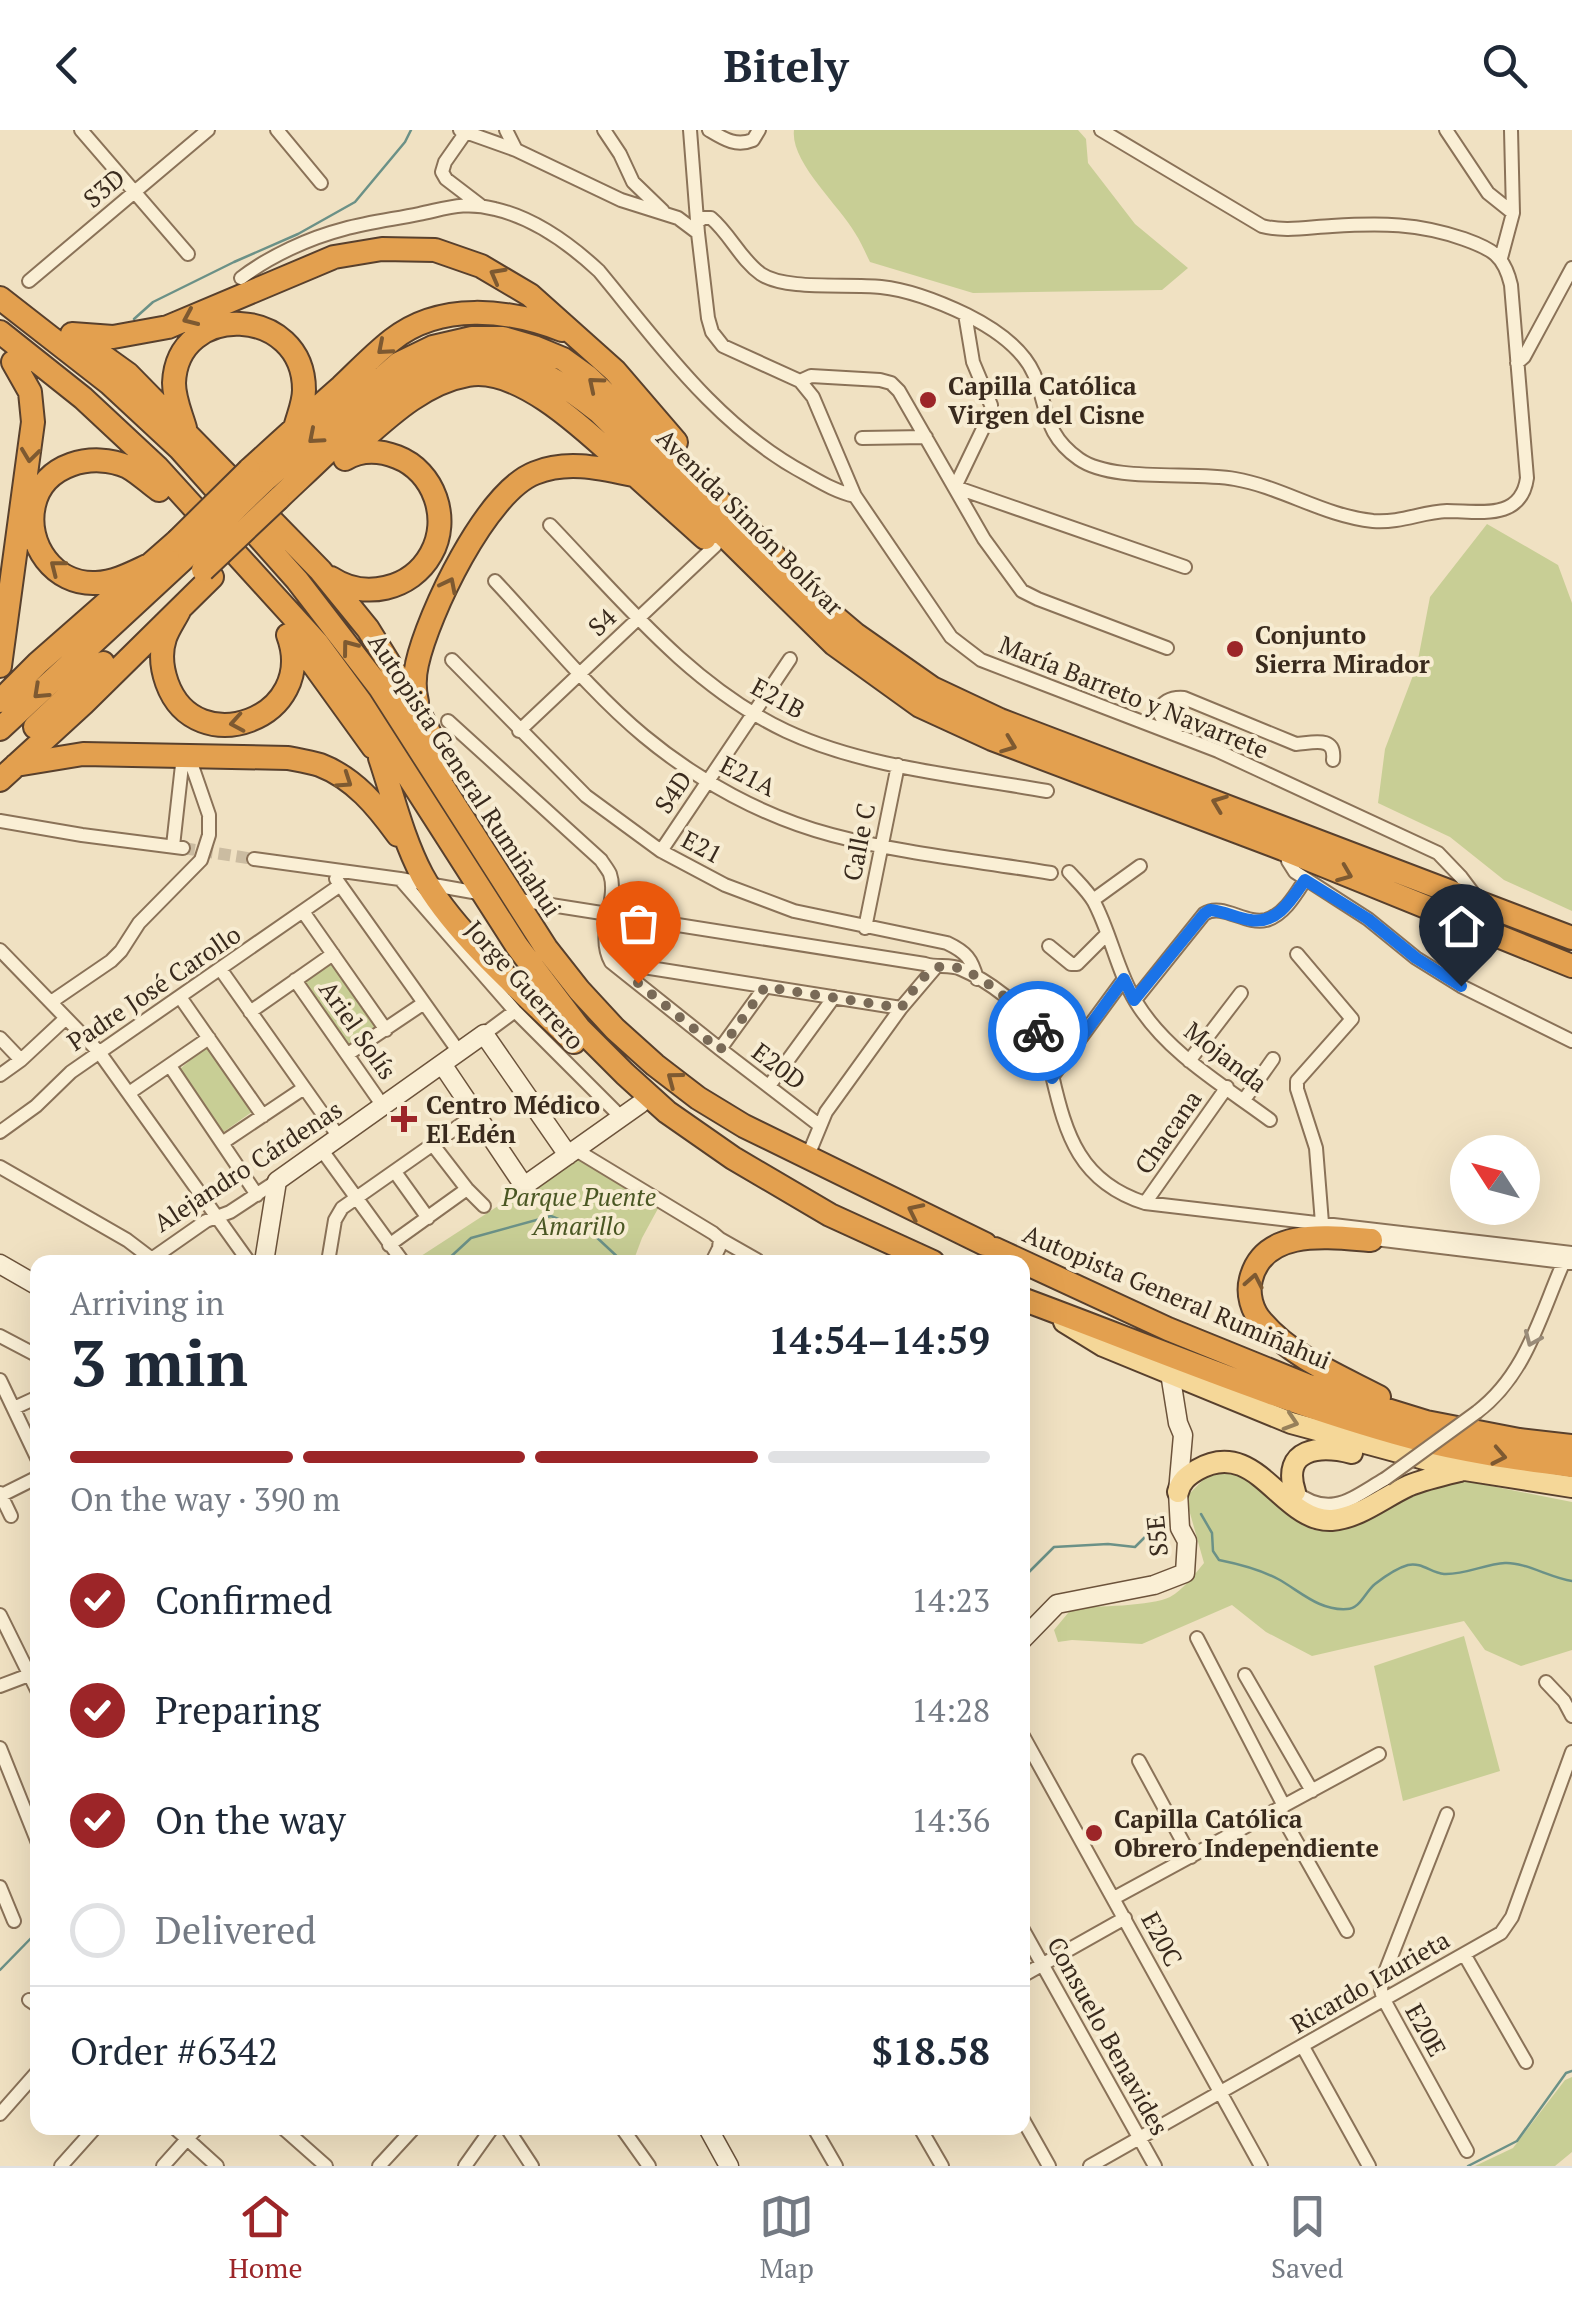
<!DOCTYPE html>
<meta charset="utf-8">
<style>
body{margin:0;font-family:"PT Serif",serif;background:#f6f6f7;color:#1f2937;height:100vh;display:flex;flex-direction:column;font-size:38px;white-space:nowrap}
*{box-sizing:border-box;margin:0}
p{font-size:32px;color:#747a83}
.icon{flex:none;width:55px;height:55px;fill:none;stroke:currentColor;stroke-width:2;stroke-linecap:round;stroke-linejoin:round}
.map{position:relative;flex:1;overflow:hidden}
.panel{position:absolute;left:30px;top:1125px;width:1000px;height:880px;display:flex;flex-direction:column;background:#fff;border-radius:20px;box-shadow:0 10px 40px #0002}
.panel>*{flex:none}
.needle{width:65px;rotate:306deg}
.controls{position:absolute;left:1450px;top:1005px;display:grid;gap:20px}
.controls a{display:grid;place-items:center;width:90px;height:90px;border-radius:50%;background:#fff;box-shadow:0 10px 40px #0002;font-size:50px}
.pin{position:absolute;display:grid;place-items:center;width:85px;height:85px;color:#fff;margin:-102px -42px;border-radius:50% 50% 50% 0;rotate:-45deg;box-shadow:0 0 10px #0007}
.pin .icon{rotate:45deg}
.courier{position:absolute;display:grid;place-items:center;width:100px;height:100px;margin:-50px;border:8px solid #1a73e8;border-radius:50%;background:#fff;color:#222;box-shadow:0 2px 12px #0007}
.head em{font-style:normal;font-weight:600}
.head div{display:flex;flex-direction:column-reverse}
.head{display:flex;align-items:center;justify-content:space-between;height:170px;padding:0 40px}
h1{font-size:65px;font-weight:600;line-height:75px}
.bar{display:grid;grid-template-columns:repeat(4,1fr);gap:15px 10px;align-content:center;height:120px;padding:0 40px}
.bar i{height:12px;border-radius:8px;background:#e0e1e3}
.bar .selected{background:#9c2528}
.bar p{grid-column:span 4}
.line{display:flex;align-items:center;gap:25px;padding:0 40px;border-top:2px solid #e0e1e3}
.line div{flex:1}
ol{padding:0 40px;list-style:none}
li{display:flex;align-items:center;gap:30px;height:110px}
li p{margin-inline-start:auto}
li .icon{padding:10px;border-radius:50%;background:#9c2528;color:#fff;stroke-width:4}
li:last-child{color:#747a83}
li i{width:55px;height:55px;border:5px solid #e0e1e3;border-radius:50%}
header{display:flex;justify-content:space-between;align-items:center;height:130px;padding:0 40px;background:#fff;font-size:45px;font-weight:600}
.tab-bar{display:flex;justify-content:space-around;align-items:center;height:140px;border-top:2px solid #e0e1e3;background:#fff;font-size:28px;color:#747a83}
.tab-bar a{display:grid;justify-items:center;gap:5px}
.tab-bar .selected{color:#9c2528}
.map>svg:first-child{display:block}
</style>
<header><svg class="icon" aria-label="back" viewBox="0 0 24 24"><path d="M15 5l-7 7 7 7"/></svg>Bitely<svg class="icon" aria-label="search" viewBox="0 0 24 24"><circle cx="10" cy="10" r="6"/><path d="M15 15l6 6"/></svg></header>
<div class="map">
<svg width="1572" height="2036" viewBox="0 0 1572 2036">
<rect width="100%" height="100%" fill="#f0e1c2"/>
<path fill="#c8ce95" d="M 794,0 L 1078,0 L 1086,9 L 1088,33 L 1135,94 L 1188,138 L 1162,160 L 973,163 L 870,132 C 865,122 861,112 855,103 C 839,75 790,32 794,0 Z
M 1487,394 L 1558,435 L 1572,473 L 1572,781 L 1504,750 L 1450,707 L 1378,673 L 1385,619 L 1417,535 L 1430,467 Z
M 332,828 L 384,897 L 348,921 L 300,848 Z
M 210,913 L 256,979 L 218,1006 L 173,945 Z
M 576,1020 L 661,1073 L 642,1108 L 633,1132 L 418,1132 L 421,1126 L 521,1061 Z
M 1237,1343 L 1267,1359 L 1313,1400 L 1341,1395 L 1401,1370 L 1461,1350 L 1572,1372 L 1572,1520 L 1521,1536 L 1485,1520 L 1464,1491 L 1312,1526 L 1266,1502 L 1232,1475 L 1142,1514 L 1072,1510 L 1058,1512 L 1054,1500 L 1073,1477 C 1094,1477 1153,1476 1170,1467 C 1183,1460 1195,1444 1204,1433 L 1188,1376 L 1189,1364 L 1209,1344 Z
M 1464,1506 L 1500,1641 L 1403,1671 L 1374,1536 Z
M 1572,1947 L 1572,2022 L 1555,2036 L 1475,2036 L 1513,2018 L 1565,1950 Z"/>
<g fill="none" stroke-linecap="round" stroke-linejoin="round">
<path stroke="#6b9187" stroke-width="2.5" d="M 134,189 L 153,172 L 234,132 L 298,104 L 355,72 L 405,12 L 411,0
M 445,1132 L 471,1108 L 551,1086 L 592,1103 L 623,1132
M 1201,1384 L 1212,1403 L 1213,1421 L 1219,1430 C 1239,1434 1259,1439 1278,1449 C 1300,1461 1319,1481 1347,1479 C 1360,1479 1365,1462 1375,1454 C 1384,1447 1397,1438 1408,1435 C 1422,1432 1431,1443 1444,1444 C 1465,1445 1485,1434 1505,1433 C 1525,1432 1551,1448 1572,1451
M 1022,1449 L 1054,1417 L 1108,1414 L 1135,1417 L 1145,1407 L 1156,1386
M 0,1840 L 38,1801
M 1468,2036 L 1517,2011 L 1566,1943 L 1572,1941"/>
<path stroke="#cbbca1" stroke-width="12" stroke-dasharray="12 6" stroke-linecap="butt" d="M 183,718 L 254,729"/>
<g stroke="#8a7258" stroke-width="16">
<path id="street" d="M 81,0 L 188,124
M 277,0 L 321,53
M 460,0 L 516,20 L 621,70 L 678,88 L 698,103
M 506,0 L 516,20
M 604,0 L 620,24 L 633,52 L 663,81
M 690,0 L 698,103 L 708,188 L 712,202 L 723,216 L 800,251 L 813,267 L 855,366 L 951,507 L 981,530 L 1218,621 L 1438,723 L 1461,747 L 1479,771
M 709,0 C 724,9 736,17 753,10 L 759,0
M 1446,0 L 1488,63 L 1513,83
M 466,2 L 445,32 L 442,42 L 446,49 L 480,75
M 697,93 L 703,88 L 711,88 C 730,104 741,130 761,144 C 786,161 849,153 881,157 C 910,160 940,172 967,185 C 993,198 1022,217 1034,244 C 1049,280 1043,303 1079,329 C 1113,353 1192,341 1235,349 C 1282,357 1324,386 1373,391 C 1402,393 1421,382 1447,381 C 1479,381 1521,391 1527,348 L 1511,155 C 1504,125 1492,119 1464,109 C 1418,93 1381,93 1332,96 C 1310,97 1284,102 1262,96 L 1101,0
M 1501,128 L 1513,83 L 1511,0
M 241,148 C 270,126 309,108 344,99 C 369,92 395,89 419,84 C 448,78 465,71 495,79 C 534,88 570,114 599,141 C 661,216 718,297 806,344 C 822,353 837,362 855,366
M 29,151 L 208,0
M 965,184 L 973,232 L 991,275 L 991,282 L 955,357 L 1185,437
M 1517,233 L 1524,227 L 1572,138
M 800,251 L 811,246 L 880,250 L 891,253 L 899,261 L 984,409 L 1022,461 L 1038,469 L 1167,518
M 862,308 L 926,307
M 550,395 C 621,469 691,556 786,601 C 865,638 963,646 1047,661
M 495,451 C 543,502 591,562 644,606 C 698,651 764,687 832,705 C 904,724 979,731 1051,743
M 452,530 L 586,666 L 661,721 L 725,755 L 794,781 L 947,813 C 966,822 972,829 977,849
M 448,591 L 601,730 C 602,732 609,741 610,744 C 619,770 595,803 611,832 L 720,919 L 819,995
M 1178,597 L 1164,592 L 1158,581 C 1164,570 1172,567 1184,568 L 1296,614 C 1312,613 1336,605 1333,630
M 519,601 L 715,416
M 0,691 L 82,705 L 183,718
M 173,716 L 183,626
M 1287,720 L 1288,731 L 1295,742 L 1368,789 L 1416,828 L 1461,856 L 1572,911
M 661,721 L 790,529
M 254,729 L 400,749 L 484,764
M 1069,742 C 1077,751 1088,761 1094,772 C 1111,804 1117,841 1136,872 C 1167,923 1223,955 1270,990
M 336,749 L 459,922
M 400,749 L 515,881 L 621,987
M 513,769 L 925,834 C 937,838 949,834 961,839 C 987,850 1024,877 1038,901 C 1046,914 1048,931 1052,945 C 1066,1006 1080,1052 1145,1073 L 1572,1123
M 1093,770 L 1140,736
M 304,783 L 386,900
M 865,798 L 898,635
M 1049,816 L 1071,834 L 1077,834 L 1107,804
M 0,820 L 99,922 L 249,1132
M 1297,824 L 1352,889 L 1297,951 L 1297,959 L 1316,1018 L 1322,1093
M 612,832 L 901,878
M 221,840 L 339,1007
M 295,850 L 383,976
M 180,867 L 263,986
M 1135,870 L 1204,784 C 1222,772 1245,795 1266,790 C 1284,785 1296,764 1305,750
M 51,872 L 111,831 L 121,821 L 139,793 L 201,730 L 209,705 L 209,685 L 189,627
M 250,882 L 333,824
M 484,904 L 515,881
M 0,908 L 21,930
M 720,919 L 765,857
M 348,924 L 424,873
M 1189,931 L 1241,863
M 170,936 L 257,1065
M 0,945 L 21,930 L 66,888
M 1052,947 L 1124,849
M 769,956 L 834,867
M 129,963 L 209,908
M 1244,970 L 1273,929
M 0,1002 L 36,976 L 71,942 L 339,756
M 222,1013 L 304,958
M 433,1015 L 467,1059 L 484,1076
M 321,1019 L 403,1132
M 576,1020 L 713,1103 L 720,1109 L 719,1118 L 712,1132
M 807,1028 L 826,982 L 901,878 L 935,838
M 0,1037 L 127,1110 L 156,1132
M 395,1042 L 428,1088
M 1145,1073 L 1227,957
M 1367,1108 L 1572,1133
M 720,1109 L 757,1130
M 389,1115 L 467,1059
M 153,1128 L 206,1091 L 230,1082 L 277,1051
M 328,1132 L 335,1090 L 342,1078 L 476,984
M 0,1206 L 38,1226
M 0,1250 L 38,1330
M 14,1278 L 38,1267
M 1477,1282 C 1527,1244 1540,1185 1565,1129
M 1295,1362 C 1331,1389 1352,1368 1385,1349
M 0,1363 L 11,1386
M 0,1366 L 38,1347
M 0,1485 L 38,1562
M 1197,1508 L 1284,1676
M 1245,1545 L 1312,1661
M 1546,1552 L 1564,1571 L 1572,1586
M 0,1556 L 29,1545
M 1022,1604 L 1261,2036
M 0,1618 L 38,1713
M 1139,1631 L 1191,1727
M 1278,1679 L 1347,1801
M 1447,1684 L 1382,1850 L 1381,1860 L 1383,1868 L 1467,2021
M 0,1757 L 14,1791
M 1114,1768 L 1379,1624
M 1022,1798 L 1155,2036
M 1464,1824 L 1526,1932
M 1022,1846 L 1125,1788
M 29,1870 L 38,1876
M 1303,1917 L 1369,2036
M 0,1984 L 38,1941
M 1022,1988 L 1049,2036
M 175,1998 L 217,2036
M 283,1998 L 326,2036
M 507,1998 L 532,2036
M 622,1998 L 649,2036
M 814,1998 L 836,2036
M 920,1998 L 942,2036
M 61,2036 L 95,1998
M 163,2036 L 197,1998
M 379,2036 L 414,1998
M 465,2036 L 492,1998
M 1090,2036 L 1501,1803 L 1512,1787 L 1572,1622"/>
</g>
<g stroke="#6c533b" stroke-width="21">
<path id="secondary" d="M 442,934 L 524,1056 L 640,974
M 264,1132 L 277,1051 L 484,904 L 568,1025
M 0,1134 L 38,1156
M 1022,1510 L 1057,1474 L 1154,1455 L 1185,1443 L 1187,1411 L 1180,1398 L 1178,1362 L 1183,1305 L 1178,1293 L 1170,1243
M 708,1998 L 729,2036"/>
</g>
<g stroke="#58402d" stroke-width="24">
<path id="primary" d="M 1064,1192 L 1103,1216 L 1291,1293 L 1465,1340 L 1572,1357
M 1178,1362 C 1181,1351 1187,1346 1197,1340 C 1257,1305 1281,1393 1332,1390 C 1359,1388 1384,1367 1408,1356 C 1425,1349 1443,1345 1460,1341
M 1295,1362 C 1281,1318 1320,1315 1352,1323"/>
</g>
<g stroke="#58402d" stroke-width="26">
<path id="highway" d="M 0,168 L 109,253 L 180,319 L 297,450 L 380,558 L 546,818 L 579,860 L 615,899 L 655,935 L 698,968 L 744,996 L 985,1114
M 0,202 L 83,268 L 157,337 L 318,514 L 360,571 L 517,816 L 579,898 L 625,944 L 667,982 L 733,1028 L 830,1085 L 933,1132
M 72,204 L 113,207 L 168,197 L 334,127 L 382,119 L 435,120 L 481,136 L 530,165 L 615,241 L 676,312
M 75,206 L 128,244 L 320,440 L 368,499 L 418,580 L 448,640
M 185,298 C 181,284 174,269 174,253 C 177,171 304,175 304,260 C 304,273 298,286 295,298
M 352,319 C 386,289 422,253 468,245 C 524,235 597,312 636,346 C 659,367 682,387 705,408
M 249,340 C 280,312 310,284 341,257 C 358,241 374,224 392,210 C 440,172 508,179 562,200
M 263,352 L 398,234 L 433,217 L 472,208 L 503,208 L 534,217 L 563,229 L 588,247 L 742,393 L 829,482 L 855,504 L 932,558 L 1000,590 L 1572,808
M 278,369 C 300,348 323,327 345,305 C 384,269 426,228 483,226 C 523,225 569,258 599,282 L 834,514 L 920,576 L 992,609 L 1283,719 L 1572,836
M 147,436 C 130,444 115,452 96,453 C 54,455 25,414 34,375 C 43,334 93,321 128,337 C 139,343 149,353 159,360
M 331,448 C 364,470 411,460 431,424 C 451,389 434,341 397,327 C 379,320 362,319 345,329
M 179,481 C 175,489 168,499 165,508 C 160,523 162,539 167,553 C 196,633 319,588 288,505
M 295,509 L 373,617
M 0,536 L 33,292 L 30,262 L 13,232
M 0,571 L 38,533 L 177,411
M 417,572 C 414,560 414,547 417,534 C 428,484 486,362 535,343 C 567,330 600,338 633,345
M 35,597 L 103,533
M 0,599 L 189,424
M 380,628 C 393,667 403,709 422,745 C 454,804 526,864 574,912
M 16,635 L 83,624 L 288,628 C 298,630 310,632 320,635 C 354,648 377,676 398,705
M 0,650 L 83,574 L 212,447
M 1371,1110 C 1330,1107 1264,1097 1251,1149 C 1247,1164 1252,1181 1262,1192 C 1292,1227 1339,1246 1379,1267
M 995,1119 L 1168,1199 L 1306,1255 L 1426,1292 L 1519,1310 L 1572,1316
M 1022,1169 C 1152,1217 1280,1272 1413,1308 C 1465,1322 1519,1329 1572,1336"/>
</g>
<use href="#street" stroke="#faefd5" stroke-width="12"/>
<use href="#secondary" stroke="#faefd5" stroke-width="18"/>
<use href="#primary" stroke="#f5d798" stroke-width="20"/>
<use href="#highway" stroke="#e3a04f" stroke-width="22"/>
<g stroke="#8a7258" stroke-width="16" stroke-linecap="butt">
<path id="street-bridge" d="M 1385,1349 L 1477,1282"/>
</g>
<g stroke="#58402d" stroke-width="26" stroke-linecap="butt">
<path id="highway-bridge" d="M 177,411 L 249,340
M 189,424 L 263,352
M 203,440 L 278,369"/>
</g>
<use href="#street-bridge" stroke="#faefd5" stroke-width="12"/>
<use href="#highway-bridge" stroke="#e3a04f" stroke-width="22"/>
</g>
<defs><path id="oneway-chevron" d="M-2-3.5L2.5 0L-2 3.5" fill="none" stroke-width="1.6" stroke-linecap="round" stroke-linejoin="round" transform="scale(2.5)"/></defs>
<g stroke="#7d5931">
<use href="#oneway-chevron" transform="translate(497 145) rotate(-151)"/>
<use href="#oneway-chevron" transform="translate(190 188) rotate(156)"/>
<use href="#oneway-chevron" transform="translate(384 218) rotate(139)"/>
<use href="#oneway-chevron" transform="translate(595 254) rotate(-140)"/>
<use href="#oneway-chevron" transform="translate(315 307) rotate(139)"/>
<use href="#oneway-chevron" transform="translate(30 325) rotate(97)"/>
<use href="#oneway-chevron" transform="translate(57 437) rotate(-142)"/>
<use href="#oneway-chevron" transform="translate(449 455) rotate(-63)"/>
<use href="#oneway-chevron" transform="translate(349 517) rotate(-127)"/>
<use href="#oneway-chevron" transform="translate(40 562) rotate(137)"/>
<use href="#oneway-chevron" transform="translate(237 593) rotate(170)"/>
<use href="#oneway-chevron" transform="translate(1009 615) rotate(21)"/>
<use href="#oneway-chevron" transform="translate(345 651) rotate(34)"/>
<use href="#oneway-chevron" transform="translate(1219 673) rotate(-159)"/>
<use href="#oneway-chevron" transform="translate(1345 744) rotate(22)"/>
<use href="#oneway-chevron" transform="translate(674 949) rotate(-143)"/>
<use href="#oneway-chevron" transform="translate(915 1081) rotate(-154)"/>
<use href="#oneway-chevron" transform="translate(1254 1151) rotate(-79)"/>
<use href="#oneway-chevron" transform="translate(1499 1326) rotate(11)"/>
</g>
<use stroke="#9a8c79" href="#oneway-chevron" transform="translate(1532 1209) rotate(113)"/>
<use stroke="#97805a" href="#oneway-chevron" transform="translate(1291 1292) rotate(18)"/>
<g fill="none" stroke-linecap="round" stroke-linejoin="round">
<path stroke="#796a57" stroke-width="10" stroke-dasharray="0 18" d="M 638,853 L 720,920 L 765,857 L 901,878 C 910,866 923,842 939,837 C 967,828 1023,880 1038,901"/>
<path stroke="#1a73e8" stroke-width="12" d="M 1038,901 L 1046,918 L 1052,948 L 1124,849 L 1134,870 L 1204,784 L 1210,780 C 1224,781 1236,788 1250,790 C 1277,795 1292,769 1305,750 L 1368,789 L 1416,828 L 1461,856"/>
</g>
<g fill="#9c2528" stroke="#f7ecd2" stroke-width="4">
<circle cx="928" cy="270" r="10"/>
<circle cx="1235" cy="519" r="10"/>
<path d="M399 974h10v10h10v10h-10v10h-10v-10h-10v-10h10z"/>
<circle cx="1094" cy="1703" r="10"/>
</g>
<g text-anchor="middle" stroke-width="8" stroke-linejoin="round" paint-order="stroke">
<g font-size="25" fill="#392a1d" stroke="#f7ecd2">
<text transform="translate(104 58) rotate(-40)" y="9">S3D</text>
<text transform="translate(750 392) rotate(45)" y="9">Avenida Simón Bolívar</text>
<text transform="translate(602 492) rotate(-43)" y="9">S4</text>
<text transform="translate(1134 567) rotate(22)" y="9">María Barreto y Navarrete</text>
<text transform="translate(778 568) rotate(29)" y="9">E21B</text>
<text transform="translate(465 645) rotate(57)" y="9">Autopista General Rumiñahui</text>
<text transform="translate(748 646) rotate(27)" y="9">E21A</text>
<text transform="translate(673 662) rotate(-56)" y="9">S4D</text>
<text transform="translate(859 712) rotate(-79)" y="9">Calle C</text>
<text transform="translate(702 717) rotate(28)" y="9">E21</text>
<text transform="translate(525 855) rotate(48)" y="9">Jorge Guerrero</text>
<text transform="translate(154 858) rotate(-34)" y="9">Padre José Carollo</text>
<text transform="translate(358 900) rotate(55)" y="9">Ariel Solís</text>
<text transform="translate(1226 927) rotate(38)" y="9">Mojanda</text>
<text transform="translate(779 936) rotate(37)" y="9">E20D</text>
<text transform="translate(1168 1002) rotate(-55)" y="9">Chacana</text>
<text transform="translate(248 1036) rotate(-33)" y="9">Alejandro Cárdenas</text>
<text transform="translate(1177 1167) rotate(23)" y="9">Autopista General Rumiñahui</text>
<text transform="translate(1157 1406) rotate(-96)" y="9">S5E</text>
<text transform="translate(1162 1809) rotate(62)" y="9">E20C</text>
<text transform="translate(1370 1852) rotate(-30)" y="9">Ricardo Izurieta</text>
<text transform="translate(1426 1900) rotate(61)" y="9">E20E</text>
<text transform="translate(1108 1906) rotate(61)" y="9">Consuelo Benavides</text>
</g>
<g font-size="25" font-weight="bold" fill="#392a1d" stroke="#f7ecd2" text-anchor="start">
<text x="948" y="265">Capilla Católica<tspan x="948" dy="29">Virgen del Cisne</tspan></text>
<text x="1255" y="514">Conjunto<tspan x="1255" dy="29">Sierra Mirador</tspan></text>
<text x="426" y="984">Centro Médico<tspan x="426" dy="29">El Edén</tspan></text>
<text x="1114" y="1698">Capilla Católica<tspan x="1114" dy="29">Obrero Independiente</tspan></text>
</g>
<g font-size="25" font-style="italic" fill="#4a5723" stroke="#f7ecd2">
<text x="579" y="1076">Parque Puente<tspan x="579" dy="29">Amarillo</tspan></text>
</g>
</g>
</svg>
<div class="controls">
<a><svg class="needle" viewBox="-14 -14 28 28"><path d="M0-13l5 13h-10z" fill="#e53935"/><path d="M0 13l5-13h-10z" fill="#747a83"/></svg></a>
</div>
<div class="pin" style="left:638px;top:853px;background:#ea580c"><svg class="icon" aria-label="bag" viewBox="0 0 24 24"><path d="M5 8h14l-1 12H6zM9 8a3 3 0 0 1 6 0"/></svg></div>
<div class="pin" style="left:1461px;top:856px;background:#1f2937"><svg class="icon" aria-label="home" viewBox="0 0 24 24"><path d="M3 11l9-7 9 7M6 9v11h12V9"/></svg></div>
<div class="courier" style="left:1038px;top:901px"><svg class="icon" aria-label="bike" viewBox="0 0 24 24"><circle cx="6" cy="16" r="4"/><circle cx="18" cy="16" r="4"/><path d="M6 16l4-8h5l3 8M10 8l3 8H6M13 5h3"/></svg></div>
<section class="panel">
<div class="head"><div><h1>3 min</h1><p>Arriving in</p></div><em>14:54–14:59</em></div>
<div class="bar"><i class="selected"></i><i class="selected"></i><i class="selected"></i><i></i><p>On the way · 390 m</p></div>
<ol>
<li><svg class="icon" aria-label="check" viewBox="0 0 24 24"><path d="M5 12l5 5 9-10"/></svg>Confirmed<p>14:23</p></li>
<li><svg class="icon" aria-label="check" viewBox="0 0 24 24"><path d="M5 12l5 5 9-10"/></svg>Preparing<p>14:28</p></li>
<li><svg class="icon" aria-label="check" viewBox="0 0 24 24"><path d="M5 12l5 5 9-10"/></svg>On the way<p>14:36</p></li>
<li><i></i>Delivered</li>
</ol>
<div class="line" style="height:130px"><div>Order #6342</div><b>$18.58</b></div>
</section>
</div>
<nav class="tab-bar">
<a class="selected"><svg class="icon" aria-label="home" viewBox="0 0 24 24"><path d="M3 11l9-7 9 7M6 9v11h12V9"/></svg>Home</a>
<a><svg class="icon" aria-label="map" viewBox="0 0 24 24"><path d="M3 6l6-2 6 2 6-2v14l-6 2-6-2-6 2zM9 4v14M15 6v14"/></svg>Map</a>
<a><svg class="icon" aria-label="saved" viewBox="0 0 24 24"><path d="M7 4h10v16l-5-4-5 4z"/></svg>Saved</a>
</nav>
